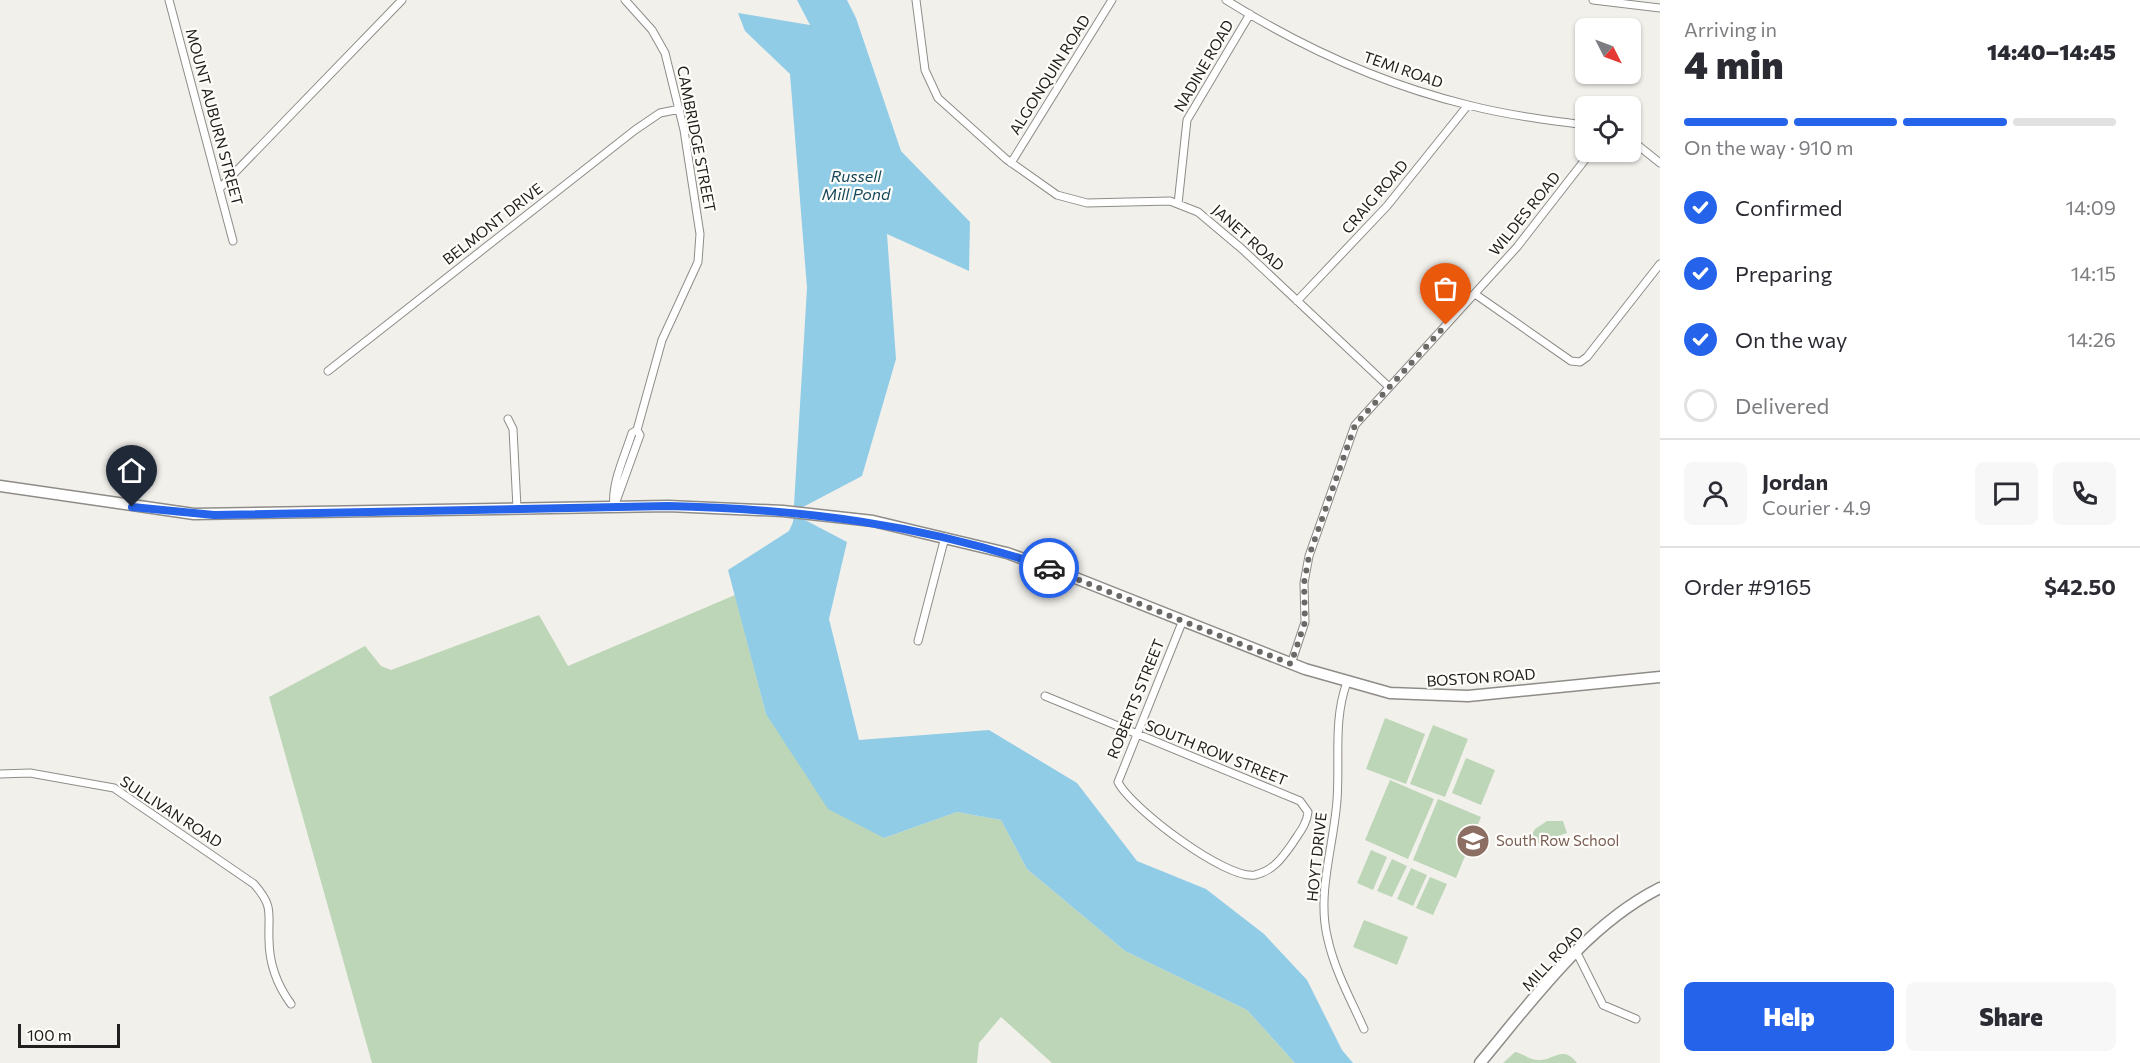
<!DOCTYPE html>
<meta charset="utf-8">
<style>
body{margin:0;font-family:Commissioner,sans-serif;background:#f7f7f7;color:#2b2b33;height:100vh;display:flex;flex-direction:column;font-size:22px;white-space:nowrap}
*{box-sizing:border-box;margin:0}
p{font-size:20px;color:#7c7c81}
.icon{flex:none;width:33px;height:33px;fill:none;stroke:currentColor;stroke-width:2;stroke-linecap:round;stroke-linejoin:round}
.map{position:relative;flex:1;overflow:hidden}
.panel{display:flex;flex-direction:column;background:#fff;width:480px}
.panel>*{flex:none}
.needle{width:39px;rotate:132deg}
.tools{position:absolute;left:1575px;top:18px;display:grid;gap:12px}
.tools a{display:grid;place-items:center;width:66px;height:66px;border-radius:9px;background:#fff;box-shadow:0 2px 4px #0004;font-size:30px}
.scale{position:absolute;left:18px;bottom:15px;width:102px;box-sizing:border-box;padding-left:6px;border:3px solid #21201e;border-top:0;font-size:16px;line-height:21px;white-space:nowrap;color:#21201e;-webkit-text-stroke:4px #fffdf9;paint-order:stroke}
.pin{position:absolute;display:grid;place-items:center;width:51px;height:51px;color:#fff;margin:-62px -26px;border-radius:50% 50% 50% 0;rotate:-45deg;box-shadow:0 0 6px #0007}
.pin .icon{rotate:45deg}
.courier{position:absolute;display:grid;place-items:center;width:60px;height:60px;margin:-30px;border:4px solid #2563eb;border-radius:50%;background:#fff;color:#222;box-shadow:0 2px 8px #0007}
.overview em{font-style:normal;font-weight:800}
.overview div{display:flex;flex-direction:column-reverse}
.overview{display:flex;align-items:center;justify-content:space-between;height:102px;padding:0 24px}
h1{font-size:39px;font-weight:800;line-height:45px}
.bar{display:grid;grid-template-columns:repeat(4,1fr);gap:9px 6px;align-content:center;height:72px;padding:0 24px}
.bar i{height:8px;border-radius:4px;background:#e1e1e2}
.bar .selected{background:#2563eb}
.bar p{grid-column:span 4}
.line{display:flex;align-items:center;gap:15px;padding:0 24px;border-top:2px solid #e1e1e2}
.line div{flex:1}
.round{display:grid;place-items:center;flex:none;width:63px;height:63px;border-radius:9px;background:#f7f7f7}
ol{padding:0 24px;list-style:none}
li{display:flex;align-items:center;gap:18px;height:66px}
li p{margin-inline-start:auto}
li .icon{padding:6px;border-radius:50%;background:#2563eb;color:#fff;stroke-width:4}
li:last-child{color:#7c7c81}
li i{width:33px;height:33px;border:3px solid #e1e1e2;border-radius:50%}
.primary-button{display:flex;gap:12px;margin-top:auto;padding:12px 24px}
.primary-button a{flex:1;height:69px;border-radius:9px;background:#2563eb;color:#fff;font-size:24px;font-weight:800;line-height:69px;text-align:center}
.primary-button a+a{background:#f7f7f7;color:#2b2b33}
main{display:flex;flex:1;min-height:0}
.map>svg:first-child{display:block}
</style>
<main>
<div class="map">
<svg width="1660" height="1063" viewBox="0 0 1660 1063">
<rect width="100%" height="100%" fill="#f2f0eb"/>
<path fill="#bdd6b7" d="M 735,595 L 766,714 L 884,838 L 957,812 L 1001,820 L 1027,869 L 1125,951 L 1247,1010 L 1295,1063 L 1052,1063 L 1001,1017 L 979,1043 L 977,1063 L 372,1063 L 269,697 L 365,646 L 381,666 L 391,670 L 539,615 L 568,666 Z
M 1385,718 L 1425,734 L 1406,784 L 1366,769 Z
M 1433,725 L 1468,739 L 1445,797 L 1410,784 Z
M 1466,758 L 1495,770 L 1481,805 L 1452,793 Z
M 1390,780 L 1434,799 L 1408,859 L 1365,840 Z
M 1438,799 L 1481,817 L 1456,878 L 1413,860 Z
M 1547,821 L 1563,821 L 1567,833 L 1535,844 L 1531,836 L 1535,829 Z
M 1371,850 L 1387,857 L 1373,890 L 1357,883 Z
M 1392,859 L 1407,866 L 1392,897 L 1377,891 Z
M 1411,868 L 1427,875 L 1413,906 L 1397,899 Z
M 1430,877 L 1447,884 L 1433,915 L 1416,908 Z
M 1364,920 L 1408,937 L 1397,965 L 1353,947 Z
M 1515,1052 C 1523,1053 1529,1060 1538,1060 C 1553,1061 1563,1044 1577,1063 L 1503,1063 Z"/>
<path fill="#91cce7" d="M 797,0 L 847,0 L 856,18 L 901,151 L 970,222 L 969,271 L 887,234 L 896,359 L 862,476 L 803,507 L 805,520 L 847,542 L 829,619 L 859,740 L 989,730 L 1077,783 L 1137,861 L 1206,889 L 1264,934 L 1307,980 L 1342,1050 L 1353,1063 L 1295,1063 L 1247,1010 L 1125,951 L 1027,869 L 1001,820 L 957,812 L 884,838 L 828,809 L 766,714 L 728,570 L 789,531 L 793,522 L 807,288 L 790,74 L 745,31 L 738,13 L 810,25 Z"/>
<g fill="none" stroke-linecap="round" stroke-linejoin="round">
<g stroke="#8f8c88" stroke-width="9">
<path id="street" d="M 169,0 L 233,241
M 916,0 L 925,70 L 938,98 L 1006,159 L 1057,195 L 1087,203 L 1170,201 L 1198,212 L 1242,249 L 1388,386
M 1226,0 C 1301,47 1382,84 1468,105 C 1507,115 1546,120 1586,125
M 1593,0 L 1660,8
M 1630,139 L 1660,163
M 1011,163 L 1112,0
M 220,188 L 402,0
M 1178,204 L 1187,120 L 1250,14
M 1475,294 L 1571,361 L 1580,362 L 1587,357 L 1660,264
M 1297,301 L 1387,206 L 1468,105
M 328,371 L 635,130 L 660,113 L 680,109
M 508,419 L 513,429 L 517,508
M 614,507 C 611,483 625,456 632,433 L 637,430 L 662,340 L 698,262 L 700,234 L 684,130 L 665,53 L 652,30 L 625,0
M 614,507 L 640,435 L 637,430
M 918,641 L 945,537
M 1291,664 L 1305,622 L 1304,583 L 1309,556 L 1355,425 L 1517,247 L 1591,152
M 1347,682 C 1333,720 1340,760 1337,800 C 1334,845 1316,895 1328,940 C 1335,971 1351,1000 1364,1029
M 1045,696 L 1300,801 L 1308,812 C 1307,824 1299,833 1292,844 C 1282,858 1273,871 1255,875 C 1226,880 1131,808 1118,782 L 1183,620
M 0,774 L 30,773 L 114,788 L 254,884 C 274,907 268,912 269,939 C 269,963 277,985 291,1004
M 1577,953 L 1603,1005 L 1636,1019"/>
</g>
<g stroke="#8f8c88" stroke-width="13">
<path id="secondary" d="M 0,486 L 194,514 L 668,506 L 783,511 L 873,521 L 1007,553 L 1068,575 L 1305,669 L 1390,693 L 1468,696 L 1660,677
M 1480,1063 C 1532,1001 1586,925 1660,888"/>
</g>
<use href="#street" stroke="#fff" stroke-width="7"/>
<use href="#secondary" stroke="#fff" stroke-width="10"/>
</g>
<g fill="none" stroke-linecap="round" stroke-linejoin="round">
<path stroke="#6a6966" stroke-width="6" stroke-dasharray="0 10.8" d="M 1049,568 L 1291,664 L 1305,622 L 1304,583 L 1309,556 L 1355,425 L 1446,325"/>
<path stroke="#2563eb" stroke-width="8" d="M 132,507 L 214,515 L 668,506 C 800,509 924,524 1049,568"/>
</g>
<defs>
<g id="school-disc" transform="scale(1.725)"><circle r="9.5" fill="#8d6e63" stroke="#fffdf9"/><path d="M0-5L7-2L0 1L-7-2ZM-4 1L0 2.5L4 1V4Q0 6-4 4Z" fill="#fff"/></g>
</defs>
<g fill-rule="evenodd">
<use href="#school-disc" x="1473" y="841"/>
</g>
<g text-anchor="middle" stroke-width="4.5" stroke-linejoin="round" paint-order="stroke">
<g font-size="15" fill="#21201e" stroke="#fffdf9">
<text transform="translate(1204 66) rotate(-60)" y="5">NADINE ROAD</text>
<text transform="translate(1403 70) rotate(19)" y="5">TEMI ROAD</text>
<text transform="translate(1050 75) rotate(-58)" y="5">ALGONQUIN ROAD</text>
<text transform="translate(214 117) rotate(75)" y="5">MOUNT AUBURN STREET</text>
<text transform="translate(696 139) rotate(79)" y="5">CAMBRIDGE STREET</text>
<text transform="translate(1375 197) rotate(-49)" y="5">CRAIG ROAD</text>
<text transform="translate(1525 214) rotate(-51)" y="5">WILDES ROAD</text>
<text transform="translate(493 224) rotate(-38)" y="5">BELMONT DRIVE</text>
<text transform="translate(1248 238) rotate(42)" y="5">JANET ROAD</text>
<text transform="translate(1481 678) rotate(-4)" y="5">BOSTON ROAD</text>
<text transform="translate(1136 699) rotate(-68)" y="5">ROBERTS STREET</text>
<text transform="translate(1216 753) rotate(22)" y="5">SOUTH ROW STREET</text>
<text transform="translate(171 812) rotate(33)" y="5">SULLIVAN ROAD</text>
<text transform="translate(1317 857) rotate(-84)" y="5">HOYT DRIVE</text>
<text transform="translate(1553 959) rotate(-47)" y="5">MILL ROAD</text>
</g>
<g font-size="15" fill="#785e54" stroke="#fffdf9" text-anchor="start">
<text x="1496" y="846">South Row School</text>
</g>
<g font-size="16" font-style="italic" fill="#15475a" stroke="#fffdf9">
<text x="856" y="182">Russell<tspan x="856" dy="18">Mill Pond</tspan></text>
</g>
</g>
</svg>
<div class="tools">
<a><svg class="needle" viewBox="-14 -14 28 28"><path d="M0-13l5 13h-10z" fill="#e53935"/><path d="M0 13l5-13h-10z" fill="#7c7c81"/></svg></a>
<a><svg class="icon" aria-label="locate" viewBox="0 0 24 24"><circle cx="12" cy="12" r="6"/><path d="M12 2v4M12 18v4M2 12h4M18 12h4"/></svg></a>
</div>
<div class="scale">100 m</div>
<div class="pin" style="left:1446px;top:325px;background:#ea580c"><svg class="icon" aria-label="bag" viewBox="0 0 24 24"><path d="M5 8h14l-1 12H6zM9 8a3 3 0 0 1 6 0"/></svg></div>
<div class="pin" style="left:132px;top:507px;background:#1f2937"><svg class="icon" aria-label="home" viewBox="0 0 24 24"><path d="M3 11l9-7 9 7M6 9v11h12V9"/></svg></div>
<div class="courier" style="left:1049px;top:568px"><svg class="icon" aria-label="car" viewBox="0 0 24 24"><path d="M5 17H2v-5l4-1 3-4h7l3 4 3 1v5h-3M9 17h6M6 11h13"/><circle cx="7" cy="17" r="2"/><circle cx="17" cy="17" r="2"/></svg></div>
</div>
<section class="panel">
<div class="overview"><div><h1>4 min</h1><p>Arriving in</p></div><em>14:40–14:45</em></div>
<div class="bar"><i class="selected"></i><i class="selected"></i><i class="selected"></i><i></i><p>On the way · 910 m</p></div>
<ol>
<li><svg class="icon" aria-label="check" viewBox="0 0 24 24"><path d="M5 12l5 5 9-10"/></svg>Confirmed<p>14:09</p></li>
<li><svg class="icon" aria-label="check" viewBox="0 0 24 24"><path d="M5 12l5 5 9-10"/></svg>Preparing<p>14:15</p></li>
<li><svg class="icon" aria-label="check" viewBox="0 0 24 24"><path d="M5 12l5 5 9-10"/></svg>On the way<p>14:26</p></li>
<li><i></i>Delivered</li>
</ol>
<div class="line" style="height:108px"><a class="round"><svg class="icon" aria-label="person" viewBox="0 0 24 24"><circle cx="12" cy="8" r="4"/><path d="M4 21q1-7 8-7t8 7"/></svg></a><div><b>Jordan</b><p>Courier · 4.9</p></div><a class="round"><svg class="icon" aria-label="chat" viewBox="0 0 24 24"><path d="M4 5h16v11H9l-5 4z"/></svg></a><a class="round"><svg class="icon" aria-label="phone" viewBox="0 0 24 24"><path d="M5 4h4l2 5-3 2q2 4 5 5l2-3 5 2v4C11 20 4 13 5 4z"/></svg></a></div>
<div class="line" style="height:78px"><div>Order #9165</div><b>$42.50</b></div>
<div class="primary-button"><a>Help</a><a>Share</a></div>
</section>
</main>
